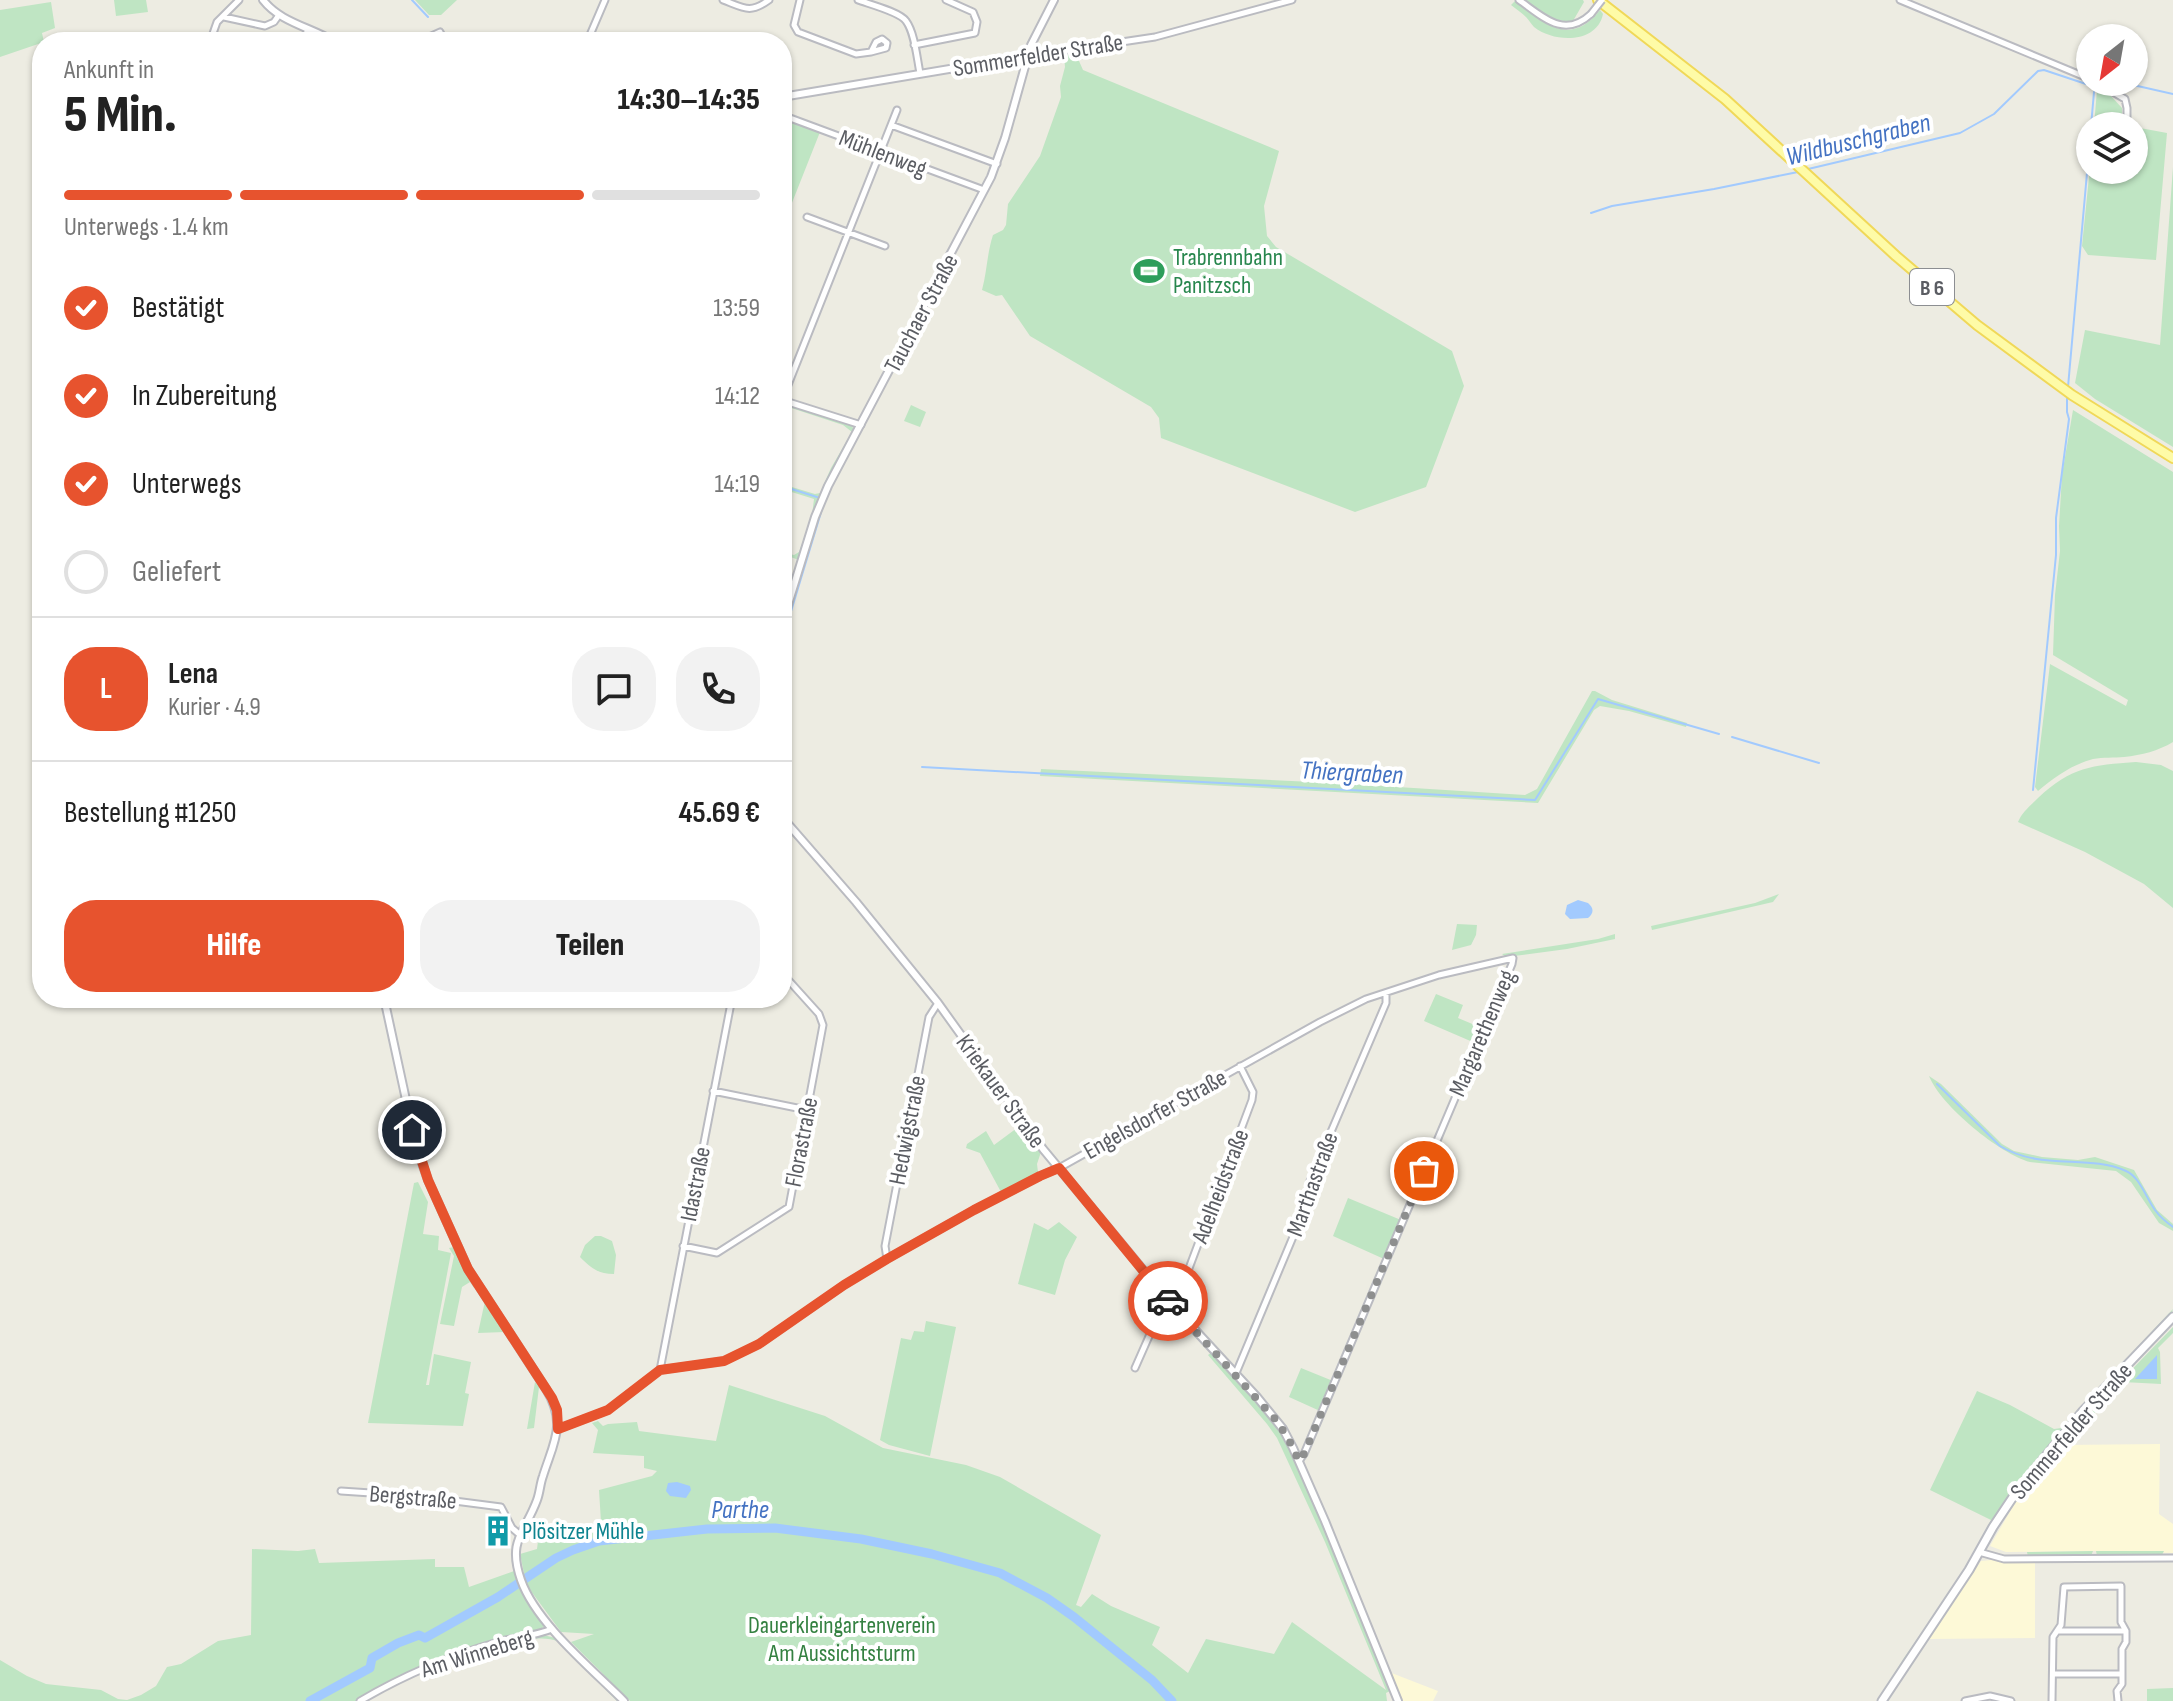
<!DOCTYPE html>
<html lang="de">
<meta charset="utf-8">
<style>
body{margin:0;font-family:"Sofia Sans Condensed",sans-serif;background:#f2f2f2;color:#222;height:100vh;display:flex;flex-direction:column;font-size:30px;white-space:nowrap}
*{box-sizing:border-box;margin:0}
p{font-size:26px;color:#767676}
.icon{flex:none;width:44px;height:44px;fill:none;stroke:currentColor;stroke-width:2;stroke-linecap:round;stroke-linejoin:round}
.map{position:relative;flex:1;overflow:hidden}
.panel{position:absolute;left:32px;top:32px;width:760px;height:976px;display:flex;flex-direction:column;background:#fff;border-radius:32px;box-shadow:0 2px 6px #0004}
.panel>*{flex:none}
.needle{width:52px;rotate:211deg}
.buttons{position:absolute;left:2076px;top:24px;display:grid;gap:16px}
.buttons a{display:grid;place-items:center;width:72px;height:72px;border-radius:50%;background:#fff;box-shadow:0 2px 6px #0004;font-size:40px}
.pin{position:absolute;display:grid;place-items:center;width:68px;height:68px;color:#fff;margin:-34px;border:4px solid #fff;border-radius:50%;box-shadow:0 2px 8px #0007}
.courier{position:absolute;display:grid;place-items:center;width:80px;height:80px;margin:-40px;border:6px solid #e7532e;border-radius:50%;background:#fff;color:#222;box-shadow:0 2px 10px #0007}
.summary em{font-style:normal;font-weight:800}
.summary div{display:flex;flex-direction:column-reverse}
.summary{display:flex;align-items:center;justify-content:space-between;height:136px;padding:0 32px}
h1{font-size:52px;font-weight:800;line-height:60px}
.bar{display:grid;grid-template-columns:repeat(4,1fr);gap:12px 8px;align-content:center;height:96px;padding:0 32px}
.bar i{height:10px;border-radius:6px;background:#e0e0e0}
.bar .current{background:#e7532e}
.bar p{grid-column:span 4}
.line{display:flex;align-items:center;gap:20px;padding:0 32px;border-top:2px solid #e0e0e0}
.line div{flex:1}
.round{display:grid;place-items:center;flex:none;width:84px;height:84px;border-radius:32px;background:#f2f2f2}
ol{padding:0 32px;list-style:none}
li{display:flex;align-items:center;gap:24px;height:88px}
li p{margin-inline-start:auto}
li .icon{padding:8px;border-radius:50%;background:#e7532e;color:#fff;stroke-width:4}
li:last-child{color:#767676}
li i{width:44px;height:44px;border:4px solid #e0e0e0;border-radius:50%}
.primary-button{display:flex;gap:16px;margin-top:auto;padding:16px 32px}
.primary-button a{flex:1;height:92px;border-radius:32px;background:#e7532e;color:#fff;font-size:32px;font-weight:800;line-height:92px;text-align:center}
.primary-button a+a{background:#f2f2f2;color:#222}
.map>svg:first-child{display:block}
</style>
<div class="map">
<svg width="2173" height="1701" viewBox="0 0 2173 1701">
<rect width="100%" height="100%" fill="#edece2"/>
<path fill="#fdf9d7" d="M 2160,1444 L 2159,1514 L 2173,1524 L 2173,1553 L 2096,1551 L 2006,1552 L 1990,1546 L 2015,1503 L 2063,1445 Z
M 1991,1560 L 2035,1561 L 2035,1638 L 1929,1639 L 1981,1561 Z
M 1389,1672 L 1438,1691 L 1433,1701 L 1400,1701 Z"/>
<path fill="#bfe5c3" d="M 114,0 L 146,0 L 148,12 L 116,16 Z
M 415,0 L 457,0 L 441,15 L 429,15 Z
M 1300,0 L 1152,39 L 1075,52 L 1083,70 L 1279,151 L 1264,206 L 1267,236 L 1276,247 L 1452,351 L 1464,386 L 1426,487 L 1355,512 L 1161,438 L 1159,418 L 1151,407 L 1030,336 L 1002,295 L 996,296 L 982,290 C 987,272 987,253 993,235 L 1003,230 L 1006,225 L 1008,204 L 1040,156 L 1061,97 L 1060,86 L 1065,67 L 1064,55 L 1081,49 L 1156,37 Z
M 1524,0 L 1583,0 L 1584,2 L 1573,21 C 1552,23 1540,12 1524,0 Z
M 1515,1 C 1544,23 1570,48 1600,10 L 1603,14 C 1597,44 1554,43 1534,27 C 1531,24 1529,20 1526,17 C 1522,13 1516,9 1511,5 Z
M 51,2 L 55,28 L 42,33 L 44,42 L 0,57 L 0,10 Z
M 2097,90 L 2110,95 L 2122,108 L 2122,126 L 2094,126 Z
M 782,117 L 820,132 L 782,228 Z
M 2140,128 L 2167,133 L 2156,260 L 2088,255 L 2082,246 L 2090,167 L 2090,170 L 2134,170 L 2134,141 L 2136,141 Z
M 2173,167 L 2173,447 L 2095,399 L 2075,383 L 2085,330 L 2160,345 Z
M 782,402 L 850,424 L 854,429 L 826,484 L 799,560 L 782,554 L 782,552 L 794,555 L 799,552 L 812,515 L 814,499 L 782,489 L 782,484 L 815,494 L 820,493 L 831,468 L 852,432 L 843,425 L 782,405 Z
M 911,405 L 926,412 L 920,427 L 904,421 Z
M 2073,410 L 2173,472 L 2173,742 C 2158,751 2142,755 2124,757 C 2114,758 2103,757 2093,759 C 2071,765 2055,777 2038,791 L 2035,787 L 2050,664 L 2126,706 L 2128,700 L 2053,655 L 2055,595 L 2060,551 L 2059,526 L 2062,475 Z
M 1592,691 L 1595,691 L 1612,700 L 1687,723 L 1686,727 L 1629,711 L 1600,706 L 1594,710 L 1538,803 L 1040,776 L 1041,769 L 1334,783 L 1525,795 L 1537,789 Z
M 2136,762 L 2161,765 L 2173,771 L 2173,908 L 2144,884 L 2085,852 L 2018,822 C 2022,812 2030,806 2038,798 C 2071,767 2092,765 2136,762 Z
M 1779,894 L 1773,902 L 1652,930 L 1651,926 L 1755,903 Z
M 1457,924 L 1477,925 L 1476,935 L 1471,945 L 1452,950 Z
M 1615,934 L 1615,939 L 1567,949 L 1506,957 L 1502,954 L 1598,939 Z
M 1436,994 L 1463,1005 L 1458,1018 L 1482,1028 L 1475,1043 L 1424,1021 Z
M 1929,1076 L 1941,1084 L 2002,1144 L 2014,1151 L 2042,1157 L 2078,1160 L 2095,1157 L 2134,1170 L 2157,1210 L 2173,1224 L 2173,1231 L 2159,1223 L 2131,1182 L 2116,1171 L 2030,1162 C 2000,1154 1941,1106 1929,1076 Z
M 1021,1125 L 1041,1152 L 1037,1164 L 1038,1172 L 1001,1192 L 980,1153 L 966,1148 L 967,1144 L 986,1131 L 994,1145 Z
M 418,1182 L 428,1202 L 423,1234 L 439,1236 L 438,1250 L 451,1253 L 426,1385 L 429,1385 L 434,1354 L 471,1362 L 465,1393 L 469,1394 L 463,1426 L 368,1423 L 414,1183 Z
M 1348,1198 L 1401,1220 L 1384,1259 L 1333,1236 Z
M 1059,1222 L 1077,1237 L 1065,1260 L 1055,1295 L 1018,1284 L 1034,1223 L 1048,1230 Z
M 595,1236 L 601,1236 L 612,1241 L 616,1255 L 614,1274 C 598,1274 591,1268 580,1257 L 585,1245 Z
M 454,1247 L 457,1247 L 476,1286 L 474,1288 L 470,1282 L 462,1287 L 454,1326 L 440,1324 L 454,1256 L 449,1248 Z
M 485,1301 L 505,1332 L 478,1333 Z
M 2173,1309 L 2170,1317 L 2060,1434 L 1880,1701 L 1877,1701 L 1904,1658 L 1959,1579 L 1991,1520 L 1930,1490 L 1977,1391 L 2010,1405 L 2054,1429 L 2061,1428 Z
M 926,1321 L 956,1327 L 930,1456 L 889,1445 L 880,1440 L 901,1338 L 911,1340 L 914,1331 L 924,1332 Z
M 2173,1327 L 2173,1333 L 2158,1348 L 2160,1352 L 2161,1384 L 2123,1382 L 2089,1419 L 2069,1445 L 2063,1445 L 2110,1392 Z
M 1212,1352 L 1269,1414 L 1283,1434 L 1312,1496 L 1392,1690 L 1386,1693 L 1387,1701 L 630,1701 L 571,1642 L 594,1634 L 561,1632 L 528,1587 L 526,1581 L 549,1563 L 544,1564 L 525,1578 L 520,1554 L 537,1549 L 539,1533 L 601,1522 L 599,1490 L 652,1476 L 657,1471 L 644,1468 L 644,1456 L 593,1453 L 598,1430 L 592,1423 L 598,1421 L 603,1426 L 608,1424 L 637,1422 L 639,1431 L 716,1441 L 729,1385 L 825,1416 L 883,1448 L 966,1465 L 1000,1477 L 1101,1535 L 1076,1605 L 1081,1607 L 1092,1594 L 1111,1606 L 1160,1627 L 1152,1645 L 1188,1673 L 1206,1639 L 1274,1654 L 1292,1622 L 1386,1690 L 1325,1542 L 1277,1438 L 1267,1424 L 1208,1355 Z
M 1301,1368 L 1333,1381 L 1320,1411 L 1289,1397 Z
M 535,1382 L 539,1387 L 534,1428 L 527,1429 Z
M 252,1549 L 298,1551 L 315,1549 L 319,1563 L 435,1559 L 435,1567 L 464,1567 L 469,1587 L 514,1571 L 517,1581 L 473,1608 L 466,1615 L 519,1588 L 544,1623 L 544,1626 L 539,1631 L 494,1641 L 455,1654 L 419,1668 L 357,1701 L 0,1701 L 0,1660 L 27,1676 L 46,1684 L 101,1690 L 118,1699 L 127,1700 L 141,1695 L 156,1686 L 167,1667 L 181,1664 L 218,1641 L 251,1635 Z
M 2093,1551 L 2091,1556 L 2028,1557 L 2027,1552 Z
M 2096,1551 L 2164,1551 L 2162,1555 L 2097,1556 Z
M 543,1635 L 556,1638 L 620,1701 L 617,1701 L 557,1641 C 529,1628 432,1667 402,1681 C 389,1687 377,1696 364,1701 C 420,1668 480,1645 543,1635 Z
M 2173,1688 L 2173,1701 L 2147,1701 L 2147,1689 Z"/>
<path fill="#a2cafe" d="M 1578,900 L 1588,903 C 1594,908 1594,913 1588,918 L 1570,919 L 1565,914 L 1567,905 Z
M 2157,1355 L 2157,1379 L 2135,1379 Z
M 677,1482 L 690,1486 L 691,1490 L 686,1498 L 670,1496 L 666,1491 L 668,1483 Z"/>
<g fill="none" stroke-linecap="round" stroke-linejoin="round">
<path stroke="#a2cafe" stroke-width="2" d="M 412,0 L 428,17
M 2120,82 L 2173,94
M 2091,126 L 2094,92
M 1804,170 L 1960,133 L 1994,114 L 2038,71 L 2044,70 L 2095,87 L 2112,82
M 1591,213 L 1612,206 L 1714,189 L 1798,172
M 2068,387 L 2090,139
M 782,486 L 820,498
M 782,641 L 825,499
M 1732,737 L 1819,763
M 922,767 L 1535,800 L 1598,699 L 1719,734
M 2033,790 L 2056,555 L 2056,518 L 2069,419 L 2067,412 L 2067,397
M 1937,1084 L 2000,1146 C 2041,1171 2088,1154 2126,1171 C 2140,1177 2146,1198 2155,1210 C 2160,1217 2166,1222 2173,1227"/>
<path stroke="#a2cafe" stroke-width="9" d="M 310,1701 L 370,1668 L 372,1658 L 398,1643 L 419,1635 L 425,1638 L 498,1597 L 556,1558 L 573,1550 L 599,1541 L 707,1529 L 775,1528 L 861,1539 L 932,1554 L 1000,1573 L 1047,1598 L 1074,1617 L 1152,1680 L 1172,1701"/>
<g stroke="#babbc1" stroke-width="9">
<path id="minor" d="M 723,0 C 744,8 750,14 769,0
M 800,0 L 794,25 L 798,32 L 856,54 L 871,52
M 858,0 C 869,4 900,12 906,21 C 915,33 917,59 920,73
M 1519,0 C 1543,17 1564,39 1591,14
M 1900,0 L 2090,79
M 224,17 L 265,26 L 274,22 L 279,15
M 882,39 L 887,43 L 886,48 L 871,52 L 876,42 Z
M 210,42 L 217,22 L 239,0
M 307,42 L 305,37 L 308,29
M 418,42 L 440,32 L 445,42
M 587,42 L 605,0
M 914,45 L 975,33 L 977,22 L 973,12 L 946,0
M 1028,56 L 1155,37 L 1292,0
M 2096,82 L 2125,99 L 2127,108 L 2127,120
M 782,115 L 984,190
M 891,125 L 997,164
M 807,217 L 885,246
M 782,400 L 897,110
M 782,400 L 861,425
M 713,1091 L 807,1110
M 683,1246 L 717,1253 L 789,1207 L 823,1025 L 819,1014 L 782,973
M 887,1259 L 885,1246 L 929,1017 L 938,1003
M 1135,1368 L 1154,1325 L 1176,1303 L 1252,1100 L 1253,1092 L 1240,1066
M 660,1370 L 732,998
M 1236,1373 L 1308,1201 L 1310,1181 L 1386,1003 L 1386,993
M 558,1429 L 608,1410 L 660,1370 L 724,1361 L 759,1344 L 844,1285 L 887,1259 L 974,1210 L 1040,1176 L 1059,1168 L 1320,1022 L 1366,999 L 1439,975 L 1513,958 L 1512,964 L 1304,1454 L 1299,1461
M 341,1491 L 416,1496 L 501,1507 L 512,1528 L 519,1534
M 1979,1552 L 2004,1559 L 2173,1558
M 2059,1631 L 2125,1631
M 2053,1674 L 2122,1674
M 360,1701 C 404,1675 449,1656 498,1642 C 516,1637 535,1636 552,1629
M 1965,1701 L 1990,1696 L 2011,1701
M 2052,1701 L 2053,1637 L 2061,1625 L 2064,1587 L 2121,1586 L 2121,1622 L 2126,1631 L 2126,1642 L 2122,1649 L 2122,1684 L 2117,1691 L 2118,1701"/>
</g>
<g stroke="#babbc1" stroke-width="10">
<path id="tertiary" d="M 263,0 C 281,23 311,27 335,42
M 782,97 L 1027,56
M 782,624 L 815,517 L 828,486 L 991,177 L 1005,138 L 1031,45 L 1054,0
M 782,817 L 856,902 L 938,1003 L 1043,1149 L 1173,1306 L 1257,1397 L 1283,1429 L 1293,1448 L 1325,1521 L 1398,1701
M 384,998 L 416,1146 L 428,1180 L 468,1269 L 546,1389 C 567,1424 554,1441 543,1476 C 540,1484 540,1492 537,1500 C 525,1533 507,1540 521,1580 C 536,1623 592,1669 624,1701"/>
</g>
<g stroke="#b8bac1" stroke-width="11">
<path id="secondary" d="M 1882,1701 L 1969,1570 L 1993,1527 L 2017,1491 L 2083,1411 L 2173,1317"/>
</g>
<g stroke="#f0d859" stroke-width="12">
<path id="primary" d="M 1598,0 L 1725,99 L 1896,256 L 1977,325 L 2072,395 L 2173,458"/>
</g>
<use href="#minor" stroke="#fff" stroke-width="5"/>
<use href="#tertiary" stroke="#fff" stroke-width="6"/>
<use href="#secondary" stroke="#fff" stroke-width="7"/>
<use href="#primary" stroke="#fefba7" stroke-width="8"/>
<g stroke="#babbc1" stroke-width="9" stroke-linecap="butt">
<path id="minor-bridge" d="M 1591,14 L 1602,0"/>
</g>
<use href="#minor-bridge" stroke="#fff" stroke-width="5"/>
</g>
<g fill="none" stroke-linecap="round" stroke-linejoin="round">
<path stroke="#8e8f8f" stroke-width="8" stroke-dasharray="0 14.4" d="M 1168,1301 L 1276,1420 L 1288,1438 L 1299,1461 L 1304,1454 L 1424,1171"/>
<path stroke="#e7532e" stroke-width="10" d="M 412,1130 L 428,1180 L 468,1269 L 552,1398 L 557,1410 L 558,1429 L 608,1410 L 660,1370 L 724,1361 L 759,1344 L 844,1285 L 887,1259 L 974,1210 L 1040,1176 L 1059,1168 L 1168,1301"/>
</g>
<defs>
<g id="stadium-bare" transform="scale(2.4)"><path d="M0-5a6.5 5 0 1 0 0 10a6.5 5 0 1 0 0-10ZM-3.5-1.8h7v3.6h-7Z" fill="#2e9e5b" stroke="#fff" stroke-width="2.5" paint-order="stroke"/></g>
<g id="building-bare" transform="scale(2.4)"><path d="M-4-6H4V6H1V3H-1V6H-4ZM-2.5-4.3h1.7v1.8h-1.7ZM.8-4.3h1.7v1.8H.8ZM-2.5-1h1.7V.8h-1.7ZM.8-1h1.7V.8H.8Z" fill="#0f9aa8" stroke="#fff" stroke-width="2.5" paint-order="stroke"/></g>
</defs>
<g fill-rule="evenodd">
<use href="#stadium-bare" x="1149" y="271"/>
<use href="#building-bare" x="498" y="1531"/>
</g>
<g text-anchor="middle" stroke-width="8" stroke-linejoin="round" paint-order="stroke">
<rect fill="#fff" stroke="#8c8e92" stroke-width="2" x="1910" y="269" width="44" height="36" rx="6"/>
<g font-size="22" font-weight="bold" fill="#5b5d63">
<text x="1932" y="295">B 6</text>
</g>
<g font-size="24" fill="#5b5d63" stroke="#fff">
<text transform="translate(1038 55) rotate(-9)" y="8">Sommerfelder Straße</text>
<text transform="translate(883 153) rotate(21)" y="8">Mühlenweg</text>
<text transform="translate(921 313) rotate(-62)" y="8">Tauchaer Straße</text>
<text transform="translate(1482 1033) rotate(-67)" y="8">Margarethenweg</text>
<text transform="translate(1001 1091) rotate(54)" y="8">Kriekauer Straße</text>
<text transform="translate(1155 1114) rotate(-29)" y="8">Engelsdorfer Straße</text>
<text transform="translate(907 1130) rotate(-79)" y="8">Hedwigstraße</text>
<text transform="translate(801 1142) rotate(-79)" y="8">Florastraße</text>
<text transform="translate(695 1184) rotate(-79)" y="8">Idastraße</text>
<text transform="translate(1312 1184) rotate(-70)" y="8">Marthastraße</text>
<text transform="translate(1220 1186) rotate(-69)" y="8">Adelheidstraße</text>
<text transform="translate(2071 1431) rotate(-49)" y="8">Sommerfelder Straße</text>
<text transform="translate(413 1497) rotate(5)" y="8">Bergstraße</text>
<text transform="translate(477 1653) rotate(-17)" y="8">Am Winneberg</text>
</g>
<g font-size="24" fill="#27864d" stroke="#fff" text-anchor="start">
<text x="1173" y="265">Trabrennbahn<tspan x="1173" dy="28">Panitzsch</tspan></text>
</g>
<g font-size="24" fill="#0d838f" stroke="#fff" text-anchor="start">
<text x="522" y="1539">Plösitzer Mühle</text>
</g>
<g font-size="24" fill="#348141" stroke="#fff">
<text x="842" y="1633">Dauerkleingartenverein<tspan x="842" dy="28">Am Aussichtsturm</tspan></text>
</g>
<g font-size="26" font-style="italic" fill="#4472c2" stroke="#fff">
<text transform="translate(1858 139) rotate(-14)" y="9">Wildbuschgraben</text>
<text transform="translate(1352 772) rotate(3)" y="9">Thiergraben</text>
<text x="740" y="1518">Parthe</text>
</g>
</g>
</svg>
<div class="buttons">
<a><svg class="needle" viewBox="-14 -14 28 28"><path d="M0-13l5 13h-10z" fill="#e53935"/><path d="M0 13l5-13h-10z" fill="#767676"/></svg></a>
<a><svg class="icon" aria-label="layers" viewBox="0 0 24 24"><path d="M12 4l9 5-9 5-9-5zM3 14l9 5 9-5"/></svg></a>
</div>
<div class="pin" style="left:1424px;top:1171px;background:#ea580c"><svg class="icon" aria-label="bag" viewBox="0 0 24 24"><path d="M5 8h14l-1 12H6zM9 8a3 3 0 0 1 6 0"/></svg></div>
<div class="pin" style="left:412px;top:1130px;background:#1f2937"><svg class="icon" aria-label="home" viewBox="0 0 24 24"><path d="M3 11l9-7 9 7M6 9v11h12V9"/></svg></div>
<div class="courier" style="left:1168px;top:1301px"><svg class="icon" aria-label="car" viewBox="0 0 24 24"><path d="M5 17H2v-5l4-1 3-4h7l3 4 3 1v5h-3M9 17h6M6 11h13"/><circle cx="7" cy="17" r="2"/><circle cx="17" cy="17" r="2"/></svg></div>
<section class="panel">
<div class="summary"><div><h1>5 Min.</h1><p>Ankunft in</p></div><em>14:30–14:35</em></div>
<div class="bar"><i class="current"></i><i class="current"></i><i class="current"></i><i></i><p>Unterwegs · 1.4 km</p></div>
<ol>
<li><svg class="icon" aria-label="check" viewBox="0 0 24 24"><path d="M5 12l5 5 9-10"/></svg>Bestätigt<p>13:59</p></li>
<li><svg class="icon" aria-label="check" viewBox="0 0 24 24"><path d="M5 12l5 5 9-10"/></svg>In Zubereitung<p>14:12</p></li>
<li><svg class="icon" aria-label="check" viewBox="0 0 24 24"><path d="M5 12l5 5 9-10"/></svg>Unterwegs<p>14:19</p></li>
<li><i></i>Geliefert</li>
</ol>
<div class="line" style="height:144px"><b class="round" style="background:#e7532e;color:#fff">L</b><div><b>Lena</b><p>Kurier · 4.9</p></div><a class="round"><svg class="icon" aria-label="chat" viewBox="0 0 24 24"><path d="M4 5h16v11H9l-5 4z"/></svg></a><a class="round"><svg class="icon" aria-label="phone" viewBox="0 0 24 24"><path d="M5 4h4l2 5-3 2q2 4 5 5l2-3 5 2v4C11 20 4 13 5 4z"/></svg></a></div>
<div class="line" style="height:104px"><div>Bestellung #1250</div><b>45.69 €</b></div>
<div class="primary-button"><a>Hilfe</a><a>Teilen</a></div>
</section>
</div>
